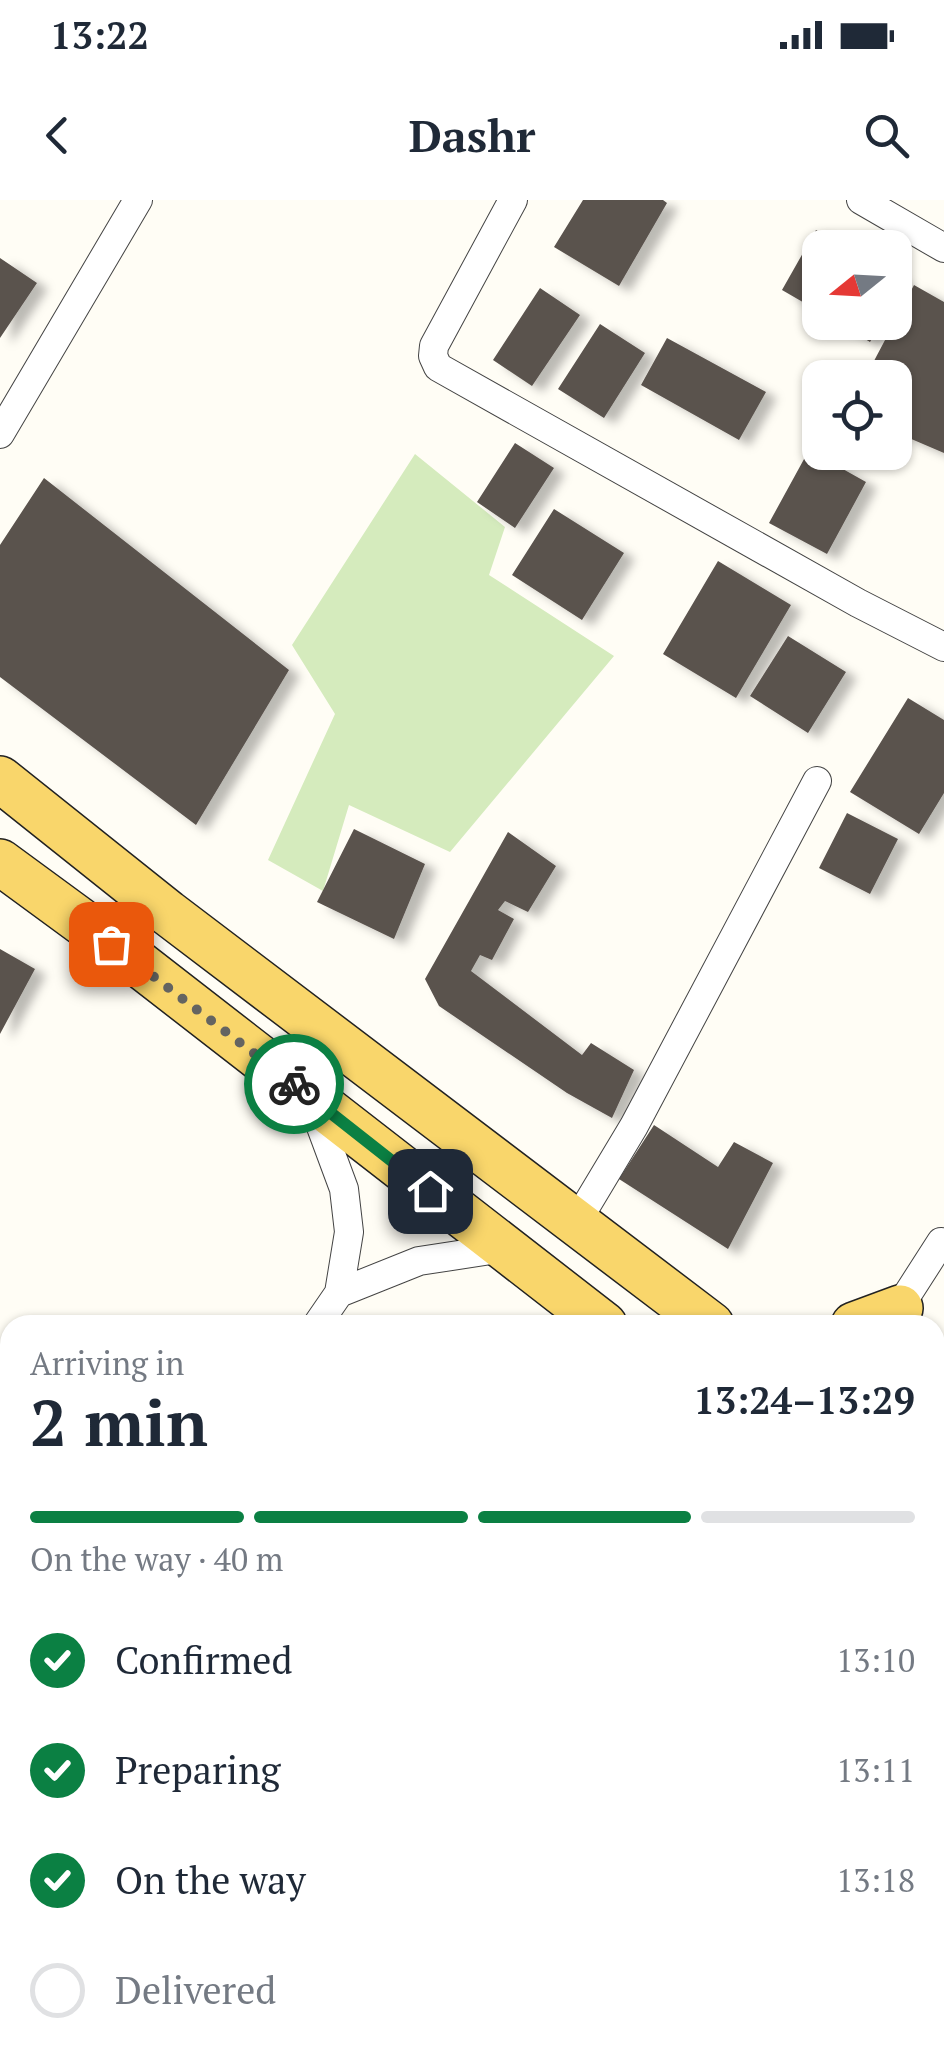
<!DOCTYPE html>
<meta charset="utf-8">
<style>
body{margin:0;font-family:"PT Serif",serif;background:#f6f6f7;color:#1f2937;height:100vh;display:flex;flex-direction:column;font-size:38px;white-space:nowrap}
*{box-sizing:border-box;margin:0}
p{font-size:32px;color:#747a83}
.icon{flex:none;width:55px;height:55px;fill:none;stroke:currentColor;stroke-width:2;stroke-linecap:round;stroke-linejoin:round}
.map{position:relative;flex:1;overflow:hidden}
.details{position:absolute;left:0px;top:1115px;width:945px;height:752px;display:flex;flex-direction:column;background:#fff;border-radius:30px 30px 0 0;box-shadow:0 2px 8px #0004}
.details>*{flex:none}
.needle{width:65px;rotate:252deg}
.buttons{position:absolute;left:802px;top:30px;display:grid;gap:20px}
.buttons a{display:grid;place-items:center;width:110px;height:110px;border-radius:20px;background:#fff;box-shadow:0 2px 8px #0004;font-size:50px}
.pin{position:absolute;display:grid;place-items:center;width:85px;height:85px;color:#fff;margin:-42px;border-radius:20px;box-shadow:0 5px 15px #0006}
.courier{position:absolute;display:grid;place-items:center;width:100px;height:100px;margin:-50px;border:8px solid #0b8043;border-radius:50%;background:#fff;color:#222;box-shadow:0 2px 12px #0007}
.head em{font-style:normal;font-weight:700}
.head div{display:flex;flex-direction:column-reverse}
.head{display:flex;align-items:center;justify-content:space-between;height:170px;padding:0 30px}
h1{font-size:65px;font-weight:700;line-height:75px}
.bar{display:grid;grid-template-columns:repeat(4,1fr);gap:15px 10px;align-content:center;height:120px;padding:0 30px}
.bar i{height:12px;border-radius:8px;background:#e0e1e3}
.bar .active{background:#0b8043}
.bar p{grid-column:span 4}
ol{padding:0 30px;list-style:none}
li{display:flex;align-items:center;gap:30px;height:110px}
li p{margin-inline-start:auto}
li .icon{padding:10px;border-radius:50%;background:#0b8043;color:#fff;stroke-width:4}
li:last-child{color:#747a83}
li i{width:55px;height:55px;border:5px solid #e0e1e3;border-radius:50%}
.status{display:flex;justify-content:space-between;align-items:center;height:70px;padding:0 50px;background:#fff;direction:ltr}
.status svg{height:28px;fill:currentColor}
header{display:flex;justify-content:space-between;align-items:center;height:130px;padding:0 30px;background:#fff;font-size:45px;font-weight:700}
.map>svg:first-child{display:block}
</style>
<div class="status"><b>13:22</b><svg viewBox="0 0 49 12"><path d="M0 12V9h3v3zM5 12V6h3v6zM10 12V3h3v9zM15 12V0h3v12zM26 1h20v11H26zM47 4h2v5h-2z"/></svg></div>
<header><svg class="icon" aria-label="back" viewBox="0 0 24 24"><path d="M15 5l-7 7 7 7"/></svg>Dashr<svg class="icon" aria-label="search" viewBox="0 0 24 24"><circle cx="10" cy="10" r="6"/><path d="M15 15l6 6"/></svg></header>
<div class="map">
<svg width="944" height="1866" viewBox="0 0 944 1866">
<defs>
<filter id="shadow"><feDropShadow dx="11" dy="6" stdDeviation="5" flood-color="#0004"/></filter>
</defs>
<rect width="100%" height="100%" fill="#fffdf5"/>
<path fill="#d5ebbd" d="M 415,254 L 505,327 L 489,375 L 614,456 L 450,652 L 349,605 L 323,691 L 268,660 L 335,514 L 292,445 Z"/>
<path fill="#5a524d" filter="url(#shadow)" d="M 583,0 L 663,0 L 667,3 L 619,86 L 554,47 Z
M 816,30 L 846,48 L 820,48 L 820,112 L 782,90 Z
M 0,58 L 37,83 L 0,138 Z
M 895,76 L 905,82 L 895,100 Z
M 914,85 L 944,102 L 944,253 L 895,232 L 895,178 L 865,178 Z
M 540,88 L 580,115 L 532,186 L 493,160 Z
M 837,122 L 882,122 L 870,142 Z
M 600,124 L 645,153 L 604,218 L 558,189 Z
M 667,138 L 766,192 L 739,240 L 641,185 Z
M 515,243 L 554,268 L 515,328 L 477,302 Z
M 809,250 L 866,282 L 827,354 L 769,323 Z
M 44,278 L 289,470 L 196,625 L 0,477 L 0,345 Z
M 554,309 L 624,353 L 582,420 L 512,375 Z
M 718,361 L 791,405 L 736,498 L 663,454 Z
M 788,436 L 846,472 L 808,533 L 750,496 Z
M 908,498 L 944,520 L 944,593 L 919,634 L 850,592 Z
M 847,613 L 898,639 L 870,694 L 819,668 Z
M 354,629 L 425,664 L 394,739 L 317,702 Z
M 508,632 L 556,666 L 528,712 L 505,701 L 498,710 L 514,719 L 492,760 L 480,755 L 471,771 L 582,855 L 591,843 L 634,870 L 612,918 L 567,893 L 439,806 L 425,779 Z
M 0,749 L 35,769 L 0,834 Z
M 654,925 L 718,967 L 734,942 L 773,963 L 728,1049 L 619,979 Z
M 935,1667 L 944,1671 L 935,1694 Z
M 157,1858 L 213,1858 L 228,1866 L 152,1866 Z
M 442,1858 L 489,1858 L 484,1866 L 456,1866 Z
M 518,1858 L 584,1858 L 578,1866 L 513,1866 Z"/>
<g fill="none" stroke-linecap="round" stroke-linejoin="round">
<g stroke="#444" stroke-width="30">
<path id="street" d="M 513,0 L 434,146 L 433,156 L 438,167 L 858,403 L 944,447
M 861,0 L 944,48
M 0,234 L 138,0
M 311,900 L 344,989 L 349,1032 L 339,1093 L 317,1125
M 577,1021 L 634,926 L 817,581
M 339,1093 L 419,1061 L 504,1048
M 891,1120 L 941,1042
M 0,1651 L 10,1635
M 667,1866 L 671,1858"/>
</g>
<g stroke="#222" stroke-width="48">
<path id="primary" d="M 0,579 L 168,713 L 711,1125
M 0,662 L 139,764 L 604,1125
M 854,1125 L 900,1108
M 935,1302 L 944,1309
M 935,1386 L 944,1393"/>
</g>
<use href="#street" stroke="#fff" stroke-width="28"/>
<use href="#primary" stroke="#f9d66b" stroke-width="45"/>
</g>
<g fill="none" stroke-linecap="round" stroke-linejoin="round">
<path stroke="#646461" stroke-width="10" stroke-dasharray="0 18" d="M 111,744 L 294,884"/>
<path stroke="#0b8043" stroke-width="12" d="M 294,884 L 430,991"/>
</g>
</svg>
<div class="buttons">
<a><svg class="needle" viewBox="-14 -14 28 28"><path d="M0-13l5 13h-10z" fill="#e53935"/><path d="M0 13l5-13h-10z" fill="#747a83"/></svg></a>
<a><svg class="icon" aria-label="locate" viewBox="0 0 24 24"><circle cx="12" cy="12" r="6"/><path d="M12 2v4M12 18v4M2 12h4M18 12h4"/></svg></a>
</div>
<div class="pin" style="left:111px;top:744px;background:#ea580c"><svg class="icon" aria-label="bag" viewBox="0 0 24 24"><path d="M5 8h14l-1 12H6zM9 8a3 3 0 0 1 6 0"/></svg></div>
<div class="pin" style="left:430px;top:991px;background:#1f2937"><svg class="icon" aria-label="home" viewBox="0 0 24 24"><path d="M3 11l9-7 9 7M6 9v11h12V9"/></svg></div>
<div class="courier" style="left:294px;top:884px"><svg class="icon" aria-label="bike" viewBox="0 0 24 24"><circle cx="6" cy="16" r="4"/><circle cx="18" cy="16" r="4"/><path d="M6 16l4-8h5l3 8M10 8l3 8H6M13 5h3"/></svg></div>
<section class="details">
<div class="head"><div><h1>2 min</h1><p>Arriving in</p></div><em>13:24–13:29</em></div>
<div class="bar"><i class="active"></i><i class="active"></i><i class="active"></i><i></i><p>On the way · 40 m</p></div>
<ol>
<li><svg class="icon" aria-label="check" viewBox="0 0 24 24"><path d="M5 12l5 5 9-10"/></svg>Confirmed<p>13:10</p></li>
<li><svg class="icon" aria-label="check" viewBox="0 0 24 24"><path d="M5 12l5 5 9-10"/></svg>Preparing<p>13:11</p></li>
<li><svg class="icon" aria-label="check" viewBox="0 0 24 24"><path d="M5 12l5 5 9-10"/></svg>On the way<p>13:18</p></li>
<li><i></i>Delivered</li>
</ol>
</section>
</div>
